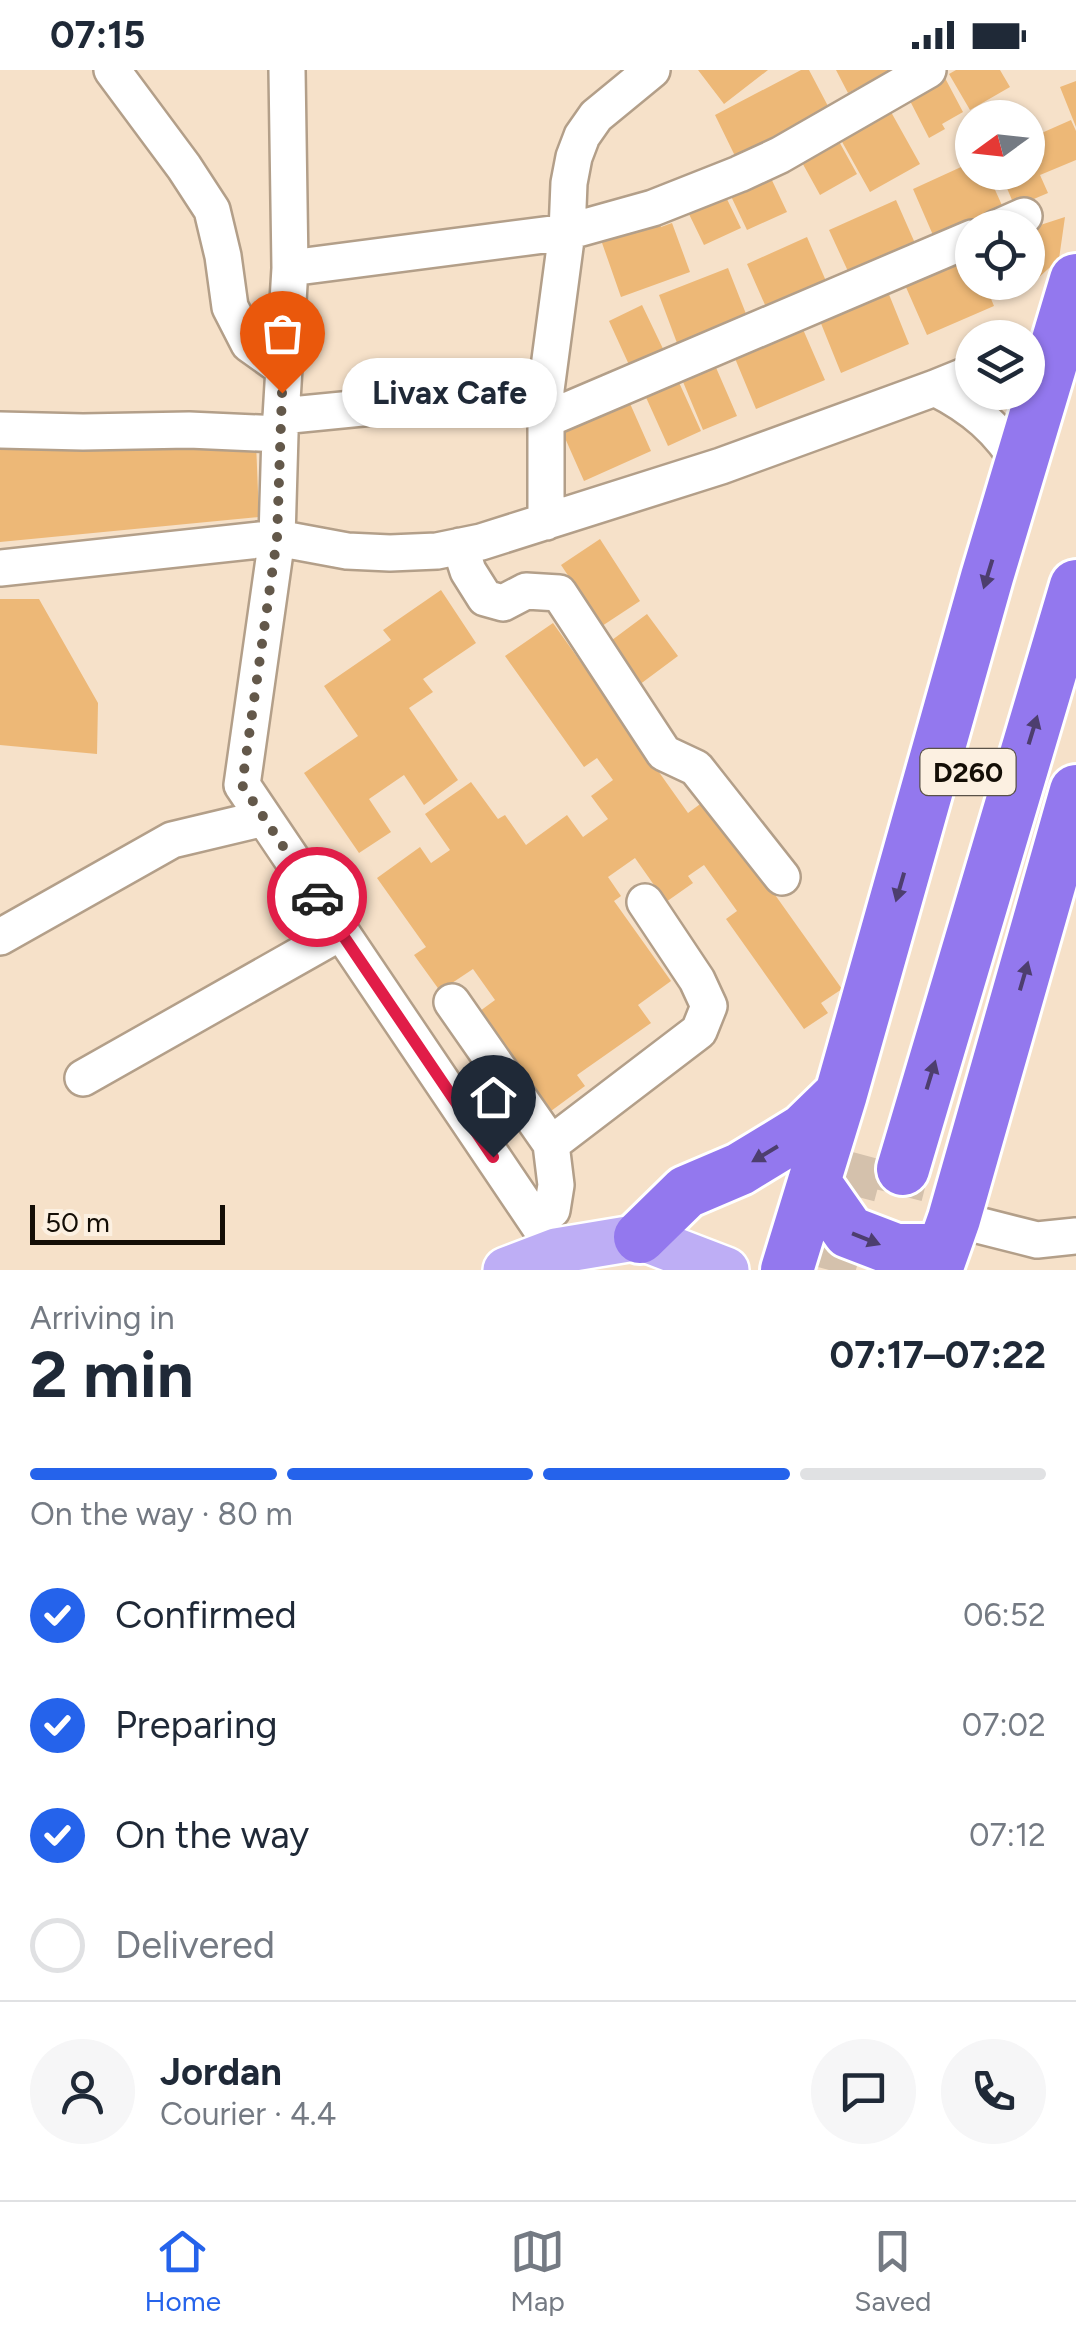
<!DOCTYPE html>
<meta charset="utf-8">
<style>
body{margin:0;font-family:Figtree,sans-serif;background:#f6f6f7;color:#1f2937;height:100vh;display:flex;flex-direction:column;font-size:38px;white-space:nowrap}
*{box-sizing:border-box;margin:0}
p{font-size:32px;color:#747a83}
.icon{flex:none;width:55px;height:55px;fill:none;stroke:currentColor;stroke-width:2;stroke-linecap:round;stroke-linejoin:round}
.map{position:relative;height:1200px;overflow:hidden}
.side{display:flex;flex-direction:column;background:#fff;flex:1}
.side>*{flex:none}
.needle{width:65px;rotate:255deg}
.controls{position:absolute;left:955px;top:30px;display:grid;gap:20px}
.controls a{display:grid;place-items:center;width:90px;height:90px;border-radius:50%;background:#fff;box-shadow:0 2px 8px #0004;font-size:50px}
.scale{position:absolute;left:30px;bottom:25px;width:195px;box-sizing:border-box;padding-left:10px;border:5px solid #140e06;border-top:0;font-size:28px;line-height:35px;white-space:nowrap;color:#140e06;-webkit-text-stroke:8px #fcf0e1;paint-order:stroke}
.pin{position:absolute;display:grid;place-items:center;width:85px;height:85px;color:#fff;margin:-102px -42px;border-radius:50% 50% 50% 0;rotate:-45deg;box-shadow:0 0 10px #0007}
.pin .icon{rotate:45deg}
.courier{position:absolute;display:grid;place-items:center;width:100px;height:100px;margin:-50px;border:8px solid #e11d48;border-radius:50%;background:#fff;color:#222;box-shadow:0 2px 12px #0007}
.bubble{position:absolute;height:70px;border-radius:35px;background:#fff;box-shadow:0 2px 8px #0004;font-size:32px;font-weight:700;line-height:70px;text-align:center}
.head em{font-style:normal;font-weight:700}
.head div{display:flex;flex-direction:column-reverse}
.head{display:flex;align-items:center;justify-content:space-between;height:170px;padding:0 30px}
h1{font-size:65px;font-weight:700;line-height:75px}
.bar{display:grid;grid-template-columns:repeat(4,1fr);gap:15px 10px;align-content:center;height:120px;padding:0 30px}
.bar i{height:12px;border-radius:8px;background:#e0e1e3}
.bar .on{background:#2563eb}
.bar p{grid-column:span 4}
.line{display:flex;align-items:center;gap:25px;padding:0 30px;border-top:2px solid #e0e1e3}
.line div{flex:1}
.round{display:grid;place-items:center;flex:none;width:105px;height:105px;border-radius:52px;background:#f6f6f7}
ol{padding:0 30px;list-style:none}
li{display:flex;align-items:center;gap:30px;height:110px}
li p{margin-inline-start:auto}
li .icon{padding:10px;border-radius:50%;background:#2563eb;color:#fff;stroke-width:4}
li:last-child{color:#747a83}
li i{width:55px;height:55px;border:5px solid #e0e1e3;border-radius:50%}
.status{display:flex;justify-content:space-between;align-items:center;height:70px;padding:0 50px;background:#fff;direction:ltr}
.status svg{height:28px;fill:currentColor}
.tabs{display:flex;justify-content:space-around;align-items:center;height:140px;border-top:2px solid #e0e1e3;background:#fff;font-size:28px;color:#747a83}
.tabs a{display:grid;justify-items:center;gap:5px}
.tabs .on{color:#2563eb}
.map>svg:first-child{display:block}
</style>
<div class="status"><b>07:15</b><svg viewBox="0 0 49 12"><path d="M0 12V9h3v3zM5 12V6h3v6zM10 12V3h3v9zM15 12V0h3v12zM26 1h20v11H26zM47 4h2v5h-2z"/></svg></div>
<div class="map">
<svg width="1076" height="1200" viewBox="0 0 1076 1200">
<rect width="100%" height="100%" fill="#f6e1c9"/>
<path fill="#edb877" d="M 698,0 L 768,0 L 724,34 Z
M 801,0 L 809,0 L 829,38 L 735,86 L 715,45 Z
M 836,0 L 890,0 L 848,23 Z
M 956,0 L 1000,0 L 1010,17 L 970,40 L 949,4 Z
M 945,8 L 963,42 L 942,54 L 945,59 L 929,68 L 908,27 Z
M 1076,11 L 1076,57 L 1060,17 Z
M 886,33 L 920,94 L 870,122 L 836,61 Z
M 1071,50 L 1076,61 L 1076,90 L 1040,105 L 1048,123 L 1015,137 L 1000,102 L 1028,102 L 1028,69 Z
M 836,66 L 857,104 L 820,125 L 799,87 Z
M 972,92 L 972,102 L 987,102 L 1005,142 L 936,172 L 913,119 Z
M 769,104 L 787,142 L 747,160 L 729,122 Z
M 724,123 L 741,158 L 704,175 L 687,140 Z
M 896,130 L 918,180 L 852,210 L 829,160 Z
M 1065,147 L 1059,189 L 1036,210 L 1003,228 L 997,212 L 1028,212 L 1028,159 Z
M 658,150 L 661,157 L 672,153 L 690,202 L 621,227 L 601,170 Z
M 807,167 L 829,218 L 769,244 L 747,194 Z
M 972,185 L 972,212 L 984,212 L 994,236 L 927,265 L 905,215 Z
M 728,198 L 750,254 L 680,281 L 659,225 Z
M 888,222 L 909,274 L 841,303 L 820,251 Z
M 642,235 L 667,287 L 630,297 L 609,251 Z
M 802,257 L 825,310 L 756,339 L 734,286 Z
M 714,293 L 737,346 L 703,360 L 681,307 Z
M 677,308 L 701,361 L 668,376 L 644,323 Z
M 628,329 L 651,381 L 584,411 L 561,359 Z
M 0,367 L 256,372 L 259,447 L 0,472 Z
M 600,469 L 640,531 L 602,556 L 561,495 Z
M 441,520 L 476,573 L 423,609 L 433,622 L 409,638 L 458,710 L 424,735 L 404,705 L 369,729 L 391,762 L 359,783 L 304,703 L 358,666 L 324,616 L 391,570 L 383,560 Z
M 0,529 L 39,529 L 98,633 L 97,684 L 0,675 Z
M 647,544 L 678,586 L 639,615 L 608,573 Z
M 553,553 L 688,743 L 707,729 L 842,919 L 821,933 L 828,943 L 804,959 L 726,849 L 737,841 L 704,795 L 688,806 L 693,813 L 666,832 L 635,788 L 608,807 L 621,826 L 614,831 L 671,911 L 638,935 L 651,953 L 577,1005 L 585,1016 L 551,1041 L 480,941 L 495,930 L 473,899 L 440,921 L 414,885 L 426,877 L 377,808 L 420,777 L 431,793 L 450,780 L 425,744 L 471,712 L 498,749 L 505,745 L 526,775 L 567,745 L 583,767 L 608,749 L 591,726 L 613,710 L 597,688 L 584,697 L 505,586 Z"/>
<g fill="none" stroke-linecap="round" stroke-linejoin="round">
<path stroke="#d4c1ac" stroke-width="52" stroke-dasharray="52 26" stroke-linecap="butt" d="M 829,1200 L 860,1084
M 877,1200 L 903,1099"/>
<g stroke="#b39f89" stroke-width="40">
<path id="minor" d="M 112,0 L 184,97 L 212,140 L 223,186 L 230,237 L 249,274 L 284,299
M 287,0 L 290,198 L 280,364 L 277,468 L 242,715 L 556,1181
M 997,158 L 1024,146
M 290,198 L 567,162 L 653,138 L 739,104 L 780,85 L 928,0
M 935,318 C 973,337 1000,360 1021,396
M 281,346 L 546,320
M 547,349 L 972,168
M 0,360 L 83,362 L 189,360 L 280,364
M 546,452 L 546,320 L 567,162 L 569,113 L 574,87 L 582,66 L 596,46 L 652,0
M 460,476 L 468,501 L 485,528 L 503,533 L 526,521 L 559,523 L 664,683 L 696,698 L 782,807
M 0,498 L 277,468 L 347,481 L 390,483 L 437,481 L 481,472 L 721,396 L 935,318 L 972,303
M 0,867 L 172,770 L 264,748
M 452,932 L 551,1074 L 699,961 L 709,936 L 697,910 L 645,832
M 83,1008 L 341,862
M 954,1149 L 1037,1170 L 1076,1166
M 536,1151 L 552,1140 L 556,1115 L 551,1074"/>
</g>
<g stroke="#fff" stroke-width="50">
<path id="major" d="M 506,1200 L 556,1181 L 640,1167 L 726,1200"/>
</g>
<g stroke="#fff" stroke-width="58">
<path id="highway" d="M 903,1099 L 1076,516
M 814,1112 L 849,1162 L 896,1180 L 943,1180
M 640,1167 L 686,1122 L 740,1099 L 804,1060 L 840,1025
M 787,1200 L 841,1024 L 987,507 L 1076,210
M 936,1200 L 954,1149 L 1076,721"/>
</g>
<use href="#minor" stroke="#fff" stroke-width="35"/>
<use href="#major" stroke="#beaef5" stroke-width="45"/>
<use href="#highway" stroke="#9378ee" stroke-width="52"/>
</g>
<defs><path id="oneway-solid" d="M-6-.8H1V-3.2L6.5 0L1 3.2V.8H-6Z" transform="scale(2.5)"/></defs>
<g fill="#4d3e6e">
<use href="#oneway-solid" transform="translate(988 504) rotate(107)"/>
<use href="#oneway-solid" transform="translate(1033 660) rotate(-73)"/>
<use href="#oneway-solid" transform="translate(900 817) rotate(106)"/>
<use href="#oneway-solid" transform="translate(1024 906) rotate(-74)"/>
<use href="#oneway-solid" transform="translate(931 1005) rotate(-73)"/>
<use href="#oneway-solid" transform="translate(765 1084) rotate(149)"/>
<use href="#oneway-solid" transform="translate(866 1169) rotate(22)"/>
</g>
<g fill="none" stroke-linecap="round" stroke-linejoin="round">
<path stroke="#63584a" stroke-width="10" stroke-dasharray="0 18" d="M 282,323 L 277,468 L 242,715 L 317,827"/>
<path stroke="#e11d48" stroke-width="12" d="M 317,827 L 493,1087"/>
</g>
<g text-anchor="middle" stroke-width="9" stroke-linejoin="round" paint-order="stroke">
<rect fill="#fcf0e1" stroke="#5a5248" stroke-width="2.5" x="920.5" y="679" width="95" height="46" rx="8"/>
<g font-size="28" font-weight="bold" fill="#140e06">
<text x="968" y="712">D260</text>
</g>
</g>
</svg>
<div class="controls">
<a><svg class="needle" viewBox="-14 -14 28 28"><path d="M0-13l5 13h-10z" fill="#e53935"/><path d="M0 13l5-13h-10z" fill="#747a83"/></svg></a>
<a><svg class="icon" aria-label="locate" viewBox="0 0 24 24"><circle cx="12" cy="12" r="6"/><path d="M12 2v4M12 18v4M2 12h4M18 12h4"/></svg></a>
<a><svg class="icon" aria-label="layers" viewBox="0 0 24 24"><path d="M12 4l9 5-9 5-9-5zM3 14l9 5 9-5"/></svg></a>
</div>
<div class="scale">50 m</div>
<div class="pin" style="left:282px;top:323px;background:#ea580c"><svg class="icon" aria-label="bag" viewBox="0 0 24 24"><path d="M5 8h14l-1 12H6zM9 8a3 3 0 0 1 6 0"/></svg></div>
<div class="pin" style="left:493px;top:1087px;background:#1f2937"><svg class="icon" aria-label="home" viewBox="0 0 24 24"><path d="M3 11l9-7 9 7M6 9v11h12V9"/></svg></div>
<div class="courier" style="left:317px;top:827px"><svg class="icon" aria-label="car" viewBox="0 0 24 24"><path d="M5 17H2v-5l4-1 3-4h7l3 4 3 1v5h-3M9 17h6M6 11h13"/><circle cx="7" cy="17" r="2"/><circle cx="17" cy="17" r="2"/></svg></div>
<div class="bubble" style="left:342px;top:288px;width:215px">Livax Cafe</div>
</div>
<section class="side">
<div class="head"><div><h1>2 min</h1><p>Arriving in</p></div><em>07:17–07:22</em></div>
<div class="bar"><i class="on"></i><i class="on"></i><i class="on"></i><i></i><p>On the way · 80 m</p></div>
<ol>
<li><svg class="icon" aria-label="check" viewBox="0 0 24 24"><path d="M5 12l5 5 9-10"/></svg>Confirmed<p>06:52</p></li>
<li><svg class="icon" aria-label="check" viewBox="0 0 24 24"><path d="M5 12l5 5 9-10"/></svg>Preparing<p>07:02</p></li>
<li><svg class="icon" aria-label="check" viewBox="0 0 24 24"><path d="M5 12l5 5 9-10"/></svg>On the way<p>07:12</p></li>
<li><i></i>Delivered</li>
</ol>
<div class="line" style="height:180px"><a class="round"><svg class="icon" aria-label="person" viewBox="0 0 24 24"><circle cx="12" cy="8" r="4"/><path d="M4 21q1-7 8-7t8 7"/></svg></a><div><b>Jordan</b><p>Courier · 4.4</p></div><a class="round"><svg class="icon" aria-label="chat" viewBox="0 0 24 24"><path d="M4 5h16v11H9l-5 4z"/></svg></a><a class="round"><svg class="icon" aria-label="phone" viewBox="0 0 24 24"><path d="M5 4h4l2 5-3 2q2 4 5 5l2-3 5 2v4C11 20 4 13 5 4z"/></svg></a></div>
</section>
<nav class="tabs">
<a class="on"><svg class="icon" aria-label="home" viewBox="0 0 24 24"><path d="M3 11l9-7 9 7M6 9v11h12V9"/></svg>Home</a>
<a><svg class="icon" aria-label="map" viewBox="0 0 24 24"><path d="M3 6l6-2 6 2 6-2v14l-6 2-6-2-6 2zM9 4v14M15 6v14"/></svg>Map</a>
<a><svg class="icon" aria-label="saved" viewBox="0 0 24 24"><path d="M7 4h10v16l-5-4-5 4z"/></svg>Saved</a>
</nav>
